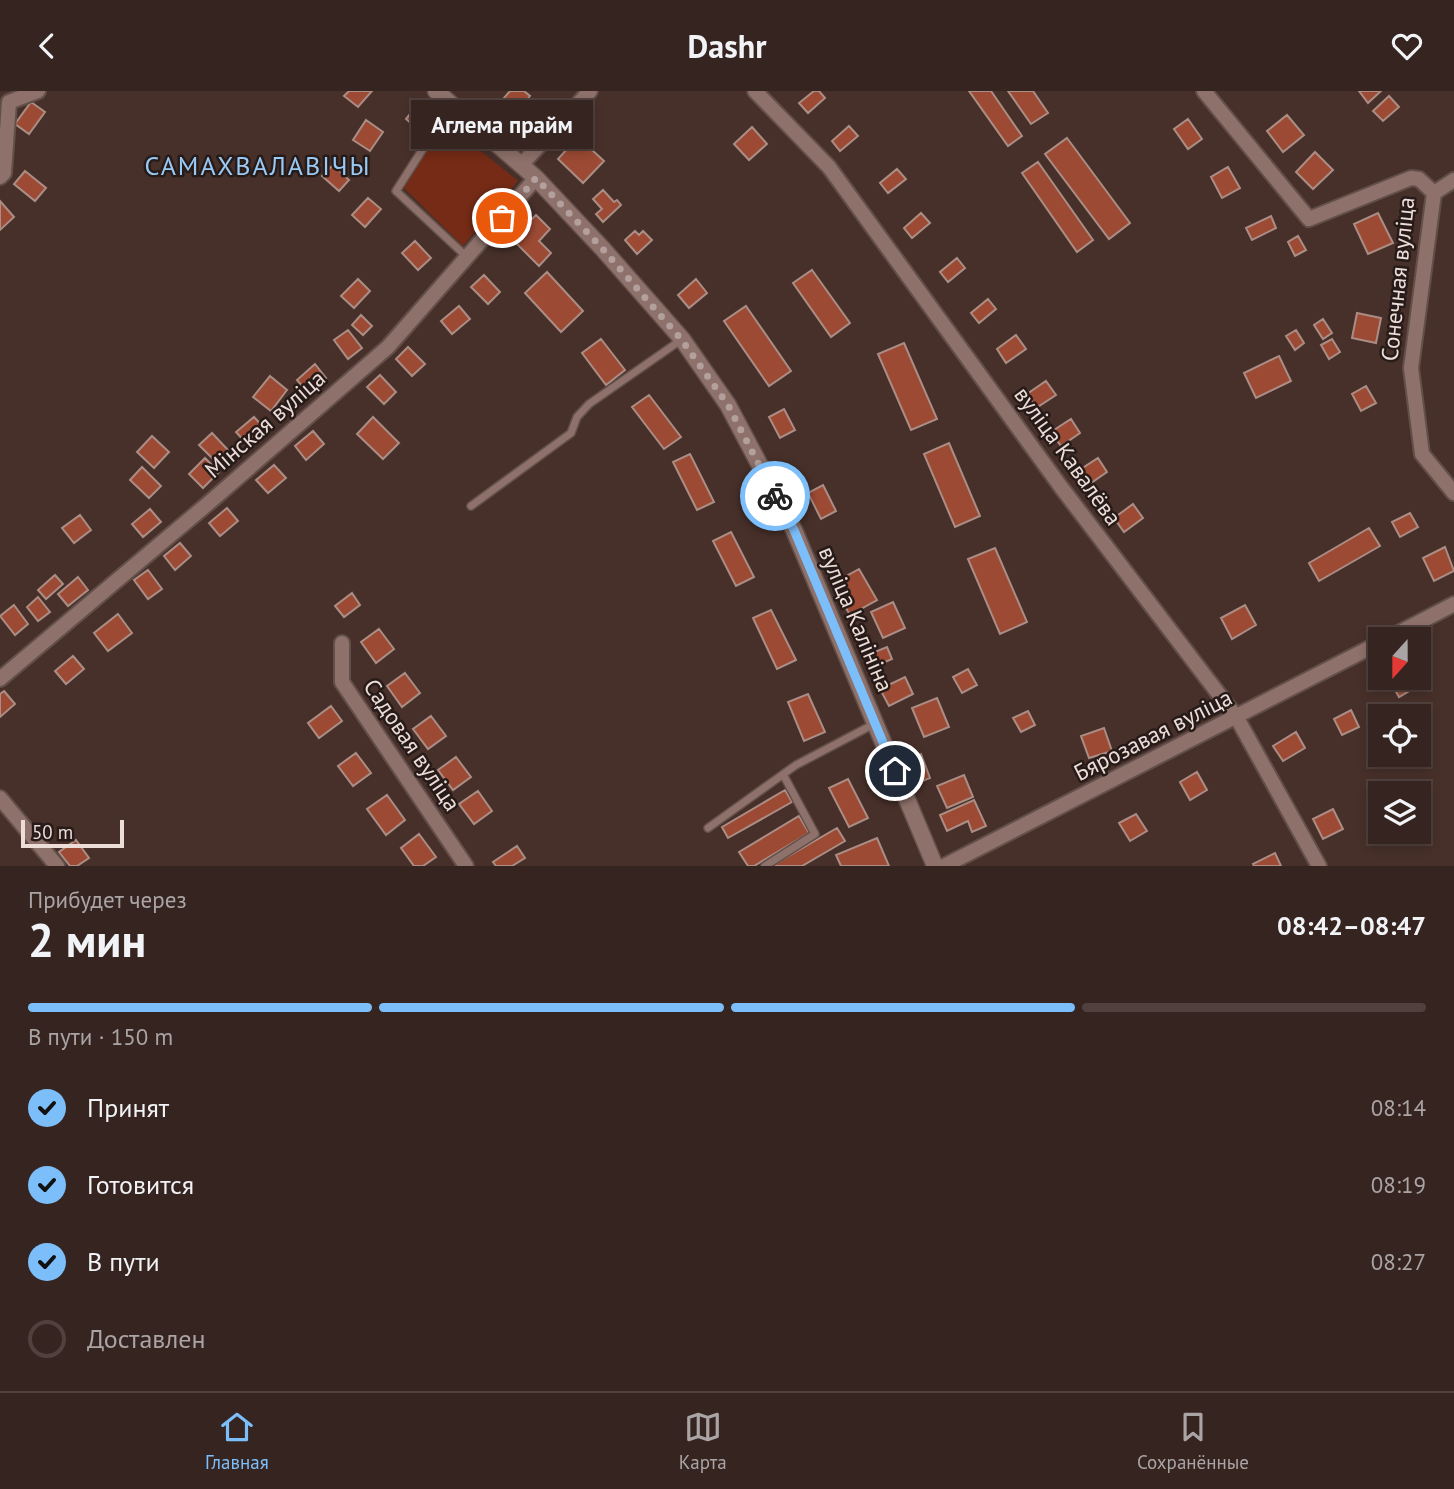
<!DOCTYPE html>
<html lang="ru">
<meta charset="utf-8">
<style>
body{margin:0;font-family:"PT Sans",sans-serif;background:#3d2c29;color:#f1f3f6;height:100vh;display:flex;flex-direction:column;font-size:26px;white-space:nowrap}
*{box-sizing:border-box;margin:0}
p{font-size:23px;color:#aaa4a5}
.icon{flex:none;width:38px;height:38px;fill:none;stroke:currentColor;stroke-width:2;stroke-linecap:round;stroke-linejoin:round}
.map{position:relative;height:775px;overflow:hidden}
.sheet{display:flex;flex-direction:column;background:#362420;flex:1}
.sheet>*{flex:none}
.needle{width:46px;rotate:201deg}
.controls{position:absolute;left:1368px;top:536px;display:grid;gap:14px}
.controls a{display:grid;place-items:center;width:63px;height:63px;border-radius:0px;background:#362420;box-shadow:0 4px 10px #0003,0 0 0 2px #50413e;font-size:35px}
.scale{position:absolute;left:21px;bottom:18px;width:103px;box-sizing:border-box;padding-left:7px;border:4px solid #edddd9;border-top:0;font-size:19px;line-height:24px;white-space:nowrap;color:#edddd9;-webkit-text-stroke:5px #261b18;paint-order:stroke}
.pin{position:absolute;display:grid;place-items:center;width:60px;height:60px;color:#fff;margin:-30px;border:4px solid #fff;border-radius:50%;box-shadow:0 2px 7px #0007}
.courier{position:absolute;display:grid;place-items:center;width:70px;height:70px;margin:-35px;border:5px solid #7cbef9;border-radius:50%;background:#fff;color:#222;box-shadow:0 2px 9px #0007}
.bubble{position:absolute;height:49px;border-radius:0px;background:#362420;box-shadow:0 4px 10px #0003,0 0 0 2px #50413e;font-size:23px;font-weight:700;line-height:49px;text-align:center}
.overview em{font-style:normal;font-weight:700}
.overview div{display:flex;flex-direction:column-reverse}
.overview{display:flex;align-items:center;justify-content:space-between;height:119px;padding:0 28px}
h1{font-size:46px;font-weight:700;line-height:52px}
.bar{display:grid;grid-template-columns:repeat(4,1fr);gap:10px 7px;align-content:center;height:84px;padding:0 28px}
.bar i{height:9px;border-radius:5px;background:#50413e}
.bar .active{background:#7cbef9}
.bar p{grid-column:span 4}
ol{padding:0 28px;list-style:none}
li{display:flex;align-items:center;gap:21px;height:77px}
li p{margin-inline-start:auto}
li .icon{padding:7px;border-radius:50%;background:#7cbef9;color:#111;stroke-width:4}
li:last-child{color:#aaa4a5}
li i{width:38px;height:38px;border:4px solid #50413e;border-radius:50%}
header{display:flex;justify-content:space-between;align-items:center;height:91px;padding:0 28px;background:#362420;font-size:32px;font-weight:700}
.dock{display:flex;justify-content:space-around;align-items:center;height:98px;border-top:2px solid #50413e;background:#362420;font-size:19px;color:#aaa4a5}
.dock a{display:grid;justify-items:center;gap:4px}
.dock .active{color:#7cbef9}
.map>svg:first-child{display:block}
</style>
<header><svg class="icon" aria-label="back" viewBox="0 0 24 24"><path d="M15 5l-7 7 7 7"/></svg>Dashr<svg class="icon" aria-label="heart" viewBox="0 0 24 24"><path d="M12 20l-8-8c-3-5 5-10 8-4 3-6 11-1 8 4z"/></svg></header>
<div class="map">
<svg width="1454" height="775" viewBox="0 0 1454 775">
<rect width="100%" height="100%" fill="#48302a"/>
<path fill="#752b16" d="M 445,31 L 518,90 L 463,155 L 404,97 Z"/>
<path fill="#9c4a33" stroke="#aa8d85" stroke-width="2" d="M 349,0 L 372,0 L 358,16 L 344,5 Z
M 510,0 L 524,0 L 530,5 L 518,20 L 503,8 Z
M 814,0 L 819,0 L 825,7 L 808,22 L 799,12 Z
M 969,0 L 991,0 L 1022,45 L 1008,55 Z
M 1008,0 L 1033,0 L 1048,22 L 1031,33 Z
M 1359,0 L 1381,0 L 1368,12 Z
M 1389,5 L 1399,16 L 1383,30 L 1373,20 Z
M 31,11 L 45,21 L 29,43 L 15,33 Z
M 419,12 L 436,26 L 422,42 L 406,28 Z
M 1287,24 L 1304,44 L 1283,61 L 1267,40 Z
M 1188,28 L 1202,48 L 1188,58 L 1174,38 Z
M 366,29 L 383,41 L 370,60 L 353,49 Z
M 849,35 L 858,45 L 840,60 L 832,50 Z
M 752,36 L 767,53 L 749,69 L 734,53 Z
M 578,46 L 604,70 L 583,92 L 558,68 Z
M 1067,47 L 1130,132 L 1109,148 L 1045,63 Z
M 1315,61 L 1333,79 L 1313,98 L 1296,81 Z
M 1038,71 L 1093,149 L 1077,161 L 1022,82 Z
M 333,74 L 349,89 L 339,100 L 322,85 Z
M 1228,76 L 1240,97 L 1222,107 L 1211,86 Z
M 897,78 L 906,88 L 888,102 L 880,92 Z
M 25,80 L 46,97 L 35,110 L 14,93 Z
M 603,99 L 614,111 L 617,109 L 621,114 L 603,131 L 596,123 L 602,118 L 593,108 Z
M 368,107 L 381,118 L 365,136 L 352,124 Z
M 0,110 L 14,126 L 0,139 Z
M 921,122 L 930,132 L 912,147 L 904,137 Z
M 1378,122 L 1393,152 L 1368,163 L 1354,133 Z
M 536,124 L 550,138 L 539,150 L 551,162 L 539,175 L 512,148 Z
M 1271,125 L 1276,137 L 1252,149 L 1246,137 Z
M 635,140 L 639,144 L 643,140 L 652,149 L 637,163 L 625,149 Z
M 1298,145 L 1306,159 L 1295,165 L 1288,151 Z
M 415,150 L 431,167 L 418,179 L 402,162 Z
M 957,167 L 965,177 L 948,191 L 940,181 Z
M 812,179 L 850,232 L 831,246 L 793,192 Z
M 547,181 L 583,220 L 561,241 L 525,202 Z
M 484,184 L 500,201 L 488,213 L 471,196 Z
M 358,188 L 370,200 L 354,217 L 341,205 Z
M 696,188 L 707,202 L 689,217 L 678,204 Z
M 988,208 L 996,218 L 979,232 L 971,222 Z
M 459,215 L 470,228 L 452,243 L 441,230 Z
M 746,215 L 791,280 L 769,295 L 724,230 Z
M 1357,222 L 1381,227 L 1376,252 L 1352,247 Z
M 361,224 L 372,235 L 363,244 L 352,234 Z
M 1323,228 L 1332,242 L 1323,248 L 1314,234 Z
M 348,239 L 362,257 L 348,268 L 334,249 Z
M 1296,239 L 1304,252 L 1295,259 L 1286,245 Z
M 1016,244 L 1026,258 L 1006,272 L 997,258 Z
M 601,248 L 625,279 L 606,294 L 582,262 Z
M 1332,248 L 1340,261 L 1329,268 L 1321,254 Z
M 904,252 L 937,328 L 911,339 L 878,263 Z
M 408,256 L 425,273 L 412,285 L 396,268 Z
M 1279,265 L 1291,290 L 1256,307 L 1244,282 Z
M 315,273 L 326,287 L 308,302 L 297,289 Z
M 380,284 L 396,301 L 384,313 L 367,296 Z
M 270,285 L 287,299 L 271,320 L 253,306 Z
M 1046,290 L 1056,304 L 1036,317 L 1027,303 Z
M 1366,295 L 1376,312 L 1361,320 L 1352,303 Z
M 649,304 L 681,346 L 664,358 L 632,316 Z
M 784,318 L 795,339 L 780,347 L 769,326 Z
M 254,326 L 266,339 L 248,354 L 236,341 Z
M 373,326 L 399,352 L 383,368 L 357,343 Z
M 1071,328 L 1080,342 L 1061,355 L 1051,341 Z
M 313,340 L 324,353 L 306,369 L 295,355 Z
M 212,342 L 228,359 L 216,371 L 199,354 Z
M 152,345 L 169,361 L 154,377 L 137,361 Z
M 949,352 L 980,425 L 955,436 L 924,363 Z
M 690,363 L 714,411 L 697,419 L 673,371 Z
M 205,367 L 219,381 L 203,397 L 189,383 Z
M 1098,367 L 1107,381 L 1088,394 L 1078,380 Z
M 274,374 L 286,387 L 268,402 L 256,389 Z
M 142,376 L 161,395 L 149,407 L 130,389 Z
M 823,394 L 836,420 L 821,428 L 808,402 Z
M 1133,413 L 1143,427 L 1124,441 L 1114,427 Z
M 227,417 L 238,430 L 220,445 L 209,432 Z
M 150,418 L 161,431 L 143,446 L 132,433 Z
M 1410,422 L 1418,436 L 1400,446 L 1392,431 Z
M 80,424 L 91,439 L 74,452 L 62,437 Z
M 1369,437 L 1380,455 L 1319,490 L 1309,472 Z
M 731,441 L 754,486 L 736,495 L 713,450 Z
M 180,452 L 191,465 L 175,479 L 164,465 Z
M 1445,456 L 1454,480 L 1434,490 L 1423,467 Z
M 995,457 L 1027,531 L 1000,543 L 968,468 Z
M 859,478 L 877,509 L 850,524 L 832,493 Z
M 148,479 L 162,498 L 148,508 L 134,489 Z
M 55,484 L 63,493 L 46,508 L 38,499 Z
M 78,486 L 88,499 L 68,515 L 58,503 Z
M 352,502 L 360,514 L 344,526 L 335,515 Z
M 38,506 L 50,521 L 38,530 L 27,516 Z
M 893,511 L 905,537 L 883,547 L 871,521 Z
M 14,514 L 28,533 L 15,544 L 0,525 Z
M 1245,514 L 1256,534 L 1232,548 L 1221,527 Z
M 771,519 L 796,569 L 777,578 L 753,527 Z
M 118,523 L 132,542 L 108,560 L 94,542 Z
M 379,538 L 394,558 L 376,572 L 361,551 Z
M 887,556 L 892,568 L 876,575 L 870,563 Z
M 73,565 L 84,578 L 66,593 L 55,580 Z
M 968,578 L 977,594 L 962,602 L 953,586 Z
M 405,582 L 420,602 L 402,616 L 387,595 Z
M 905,586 L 913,603 L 889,615 L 880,598 Z
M 1392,586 L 1411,586 L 1416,596 L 1399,606 L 1389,588 Z
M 4,600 L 15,613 L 0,626 L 0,603 Z
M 808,603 L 825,641 L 804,650 L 788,611 Z
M 937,607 L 949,636 L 924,646 L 912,617 Z
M 331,615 L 342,630 L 319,647 L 308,632 Z
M 1351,619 L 1359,636 L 1342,644 L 1334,628 Z
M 1028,620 L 1035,634 L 1021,641 L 1013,627 Z
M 431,625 L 446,645 L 428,658 L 413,638 Z
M 1104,637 L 1112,660 L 1089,667 L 1081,645 Z
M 1296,641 L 1305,657 L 1283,670 L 1273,655 Z
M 356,662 L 371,682 L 353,695 L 338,675 Z
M 921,663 L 930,687 L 915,693 L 906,668 Z
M 456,666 L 471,686 L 453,699 L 438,679 Z
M 1197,681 L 1207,699 L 1190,709 L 1180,691 Z
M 964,684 L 973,706 L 947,717 L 937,695 Z
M 848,688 L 868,727 L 849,736 L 829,697 Z
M 785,699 L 792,711 L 728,747 L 722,736 Z
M 478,700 L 492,720 L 474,733 L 459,713 Z
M 387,704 L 405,729 L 386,744 L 367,718 Z
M 974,709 L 986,735 L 972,741 L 968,730 L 947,740 L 940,724 Z
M 1333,718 L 1343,738 L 1323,748 L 1313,728 Z
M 1136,723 L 1147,740 L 1130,750 L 1119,732 Z
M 799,725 L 809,742 L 754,775 L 748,775 L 739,761 Z
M 837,737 L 845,750 L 802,775 L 776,775 L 775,773 Z
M 419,743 L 436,766 L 423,775 L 414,775 L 401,757 Z
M 877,747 L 889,775 L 841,775 L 836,764 Z
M 76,749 L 89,767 L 77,775 L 70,775 L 59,761 Z
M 517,755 L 525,767 L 512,775 L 496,775 L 493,771 Z
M 1275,762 L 1281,775 L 1254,775 L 1253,773 Z"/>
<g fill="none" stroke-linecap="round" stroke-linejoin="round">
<g stroke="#634f4a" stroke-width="10">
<path id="service" d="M 451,14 L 396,100 L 467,166
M 471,415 L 571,342 L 577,326 L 589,313 L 681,249
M 708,737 L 796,674 L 874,633
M 765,775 L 815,743 L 784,685"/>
</g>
<g stroke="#634f4a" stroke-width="18">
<path id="minor" d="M 755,0 L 829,76 L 1061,396 L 1237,627 L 1319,775
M 1204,0 L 1309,128 L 1411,87 L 1419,88 L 1434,102
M 521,74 L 590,0
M 0,86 L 4,82 L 9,11 L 38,0
M 1434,102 L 1411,277 L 1422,363 L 1454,402
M 1434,102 L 1454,89
M 1387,548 L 1454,513
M 342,552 L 342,591 L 466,775
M 0,588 L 211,410 L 388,256 L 536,87
M 0,707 L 57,775
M 944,775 L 1381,551"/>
</g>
<g stroke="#634f4a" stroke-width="19">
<path id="tertiary" d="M 436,0 L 536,87 L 602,157 L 682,248 L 728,314 L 794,439 L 935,775"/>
</g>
<use href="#service" stroke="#8d716a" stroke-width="7"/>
<use href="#minor" stroke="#8d716a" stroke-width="14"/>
<use href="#tertiary" stroke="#8d716a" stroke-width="16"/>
</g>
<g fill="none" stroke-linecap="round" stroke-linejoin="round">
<path stroke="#b3a09c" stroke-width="7" stroke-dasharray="0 12.6" d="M 502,127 L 536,87 L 602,157 L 681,248 L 728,314 L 775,405"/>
<path stroke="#7cbef9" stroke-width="9" d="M 775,405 L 794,439 L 895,680"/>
</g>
<g text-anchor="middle" stroke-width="5" stroke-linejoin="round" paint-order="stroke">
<g font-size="23" fill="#edddd9" stroke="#261b18">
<text transform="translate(1398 188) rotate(-84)" y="8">Сонечная вуліца</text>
<text transform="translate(265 333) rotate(-41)" y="8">Мінская вуліца</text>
<text transform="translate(1068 365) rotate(54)" y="8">вуліца Кавалёва</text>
<text transform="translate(856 528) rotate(67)" y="8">вуліца Калініна</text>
<text transform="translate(1153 644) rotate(-27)" y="8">Бярозавая вуліца</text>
<text transform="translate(412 654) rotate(56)" y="8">Садовая вуліца</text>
</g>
<g font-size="26" letter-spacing="2" fill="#99c9f4" stroke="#261b18">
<text x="258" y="84">САМАХВАЛАВІЧЫ</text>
</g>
</g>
</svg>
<div class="controls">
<a><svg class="needle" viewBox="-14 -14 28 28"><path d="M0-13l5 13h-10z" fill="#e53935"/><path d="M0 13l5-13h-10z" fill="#aaa4a5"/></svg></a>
<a><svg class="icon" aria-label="locate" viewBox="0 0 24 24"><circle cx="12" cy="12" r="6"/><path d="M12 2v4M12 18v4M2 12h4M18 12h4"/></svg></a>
<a><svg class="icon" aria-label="layers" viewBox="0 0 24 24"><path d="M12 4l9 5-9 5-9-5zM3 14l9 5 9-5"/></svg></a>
</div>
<div class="scale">50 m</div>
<div class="pin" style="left:502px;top:127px;background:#ea580c"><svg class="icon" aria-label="bag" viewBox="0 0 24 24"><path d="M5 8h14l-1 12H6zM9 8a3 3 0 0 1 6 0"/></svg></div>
<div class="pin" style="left:895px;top:680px;background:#1f2937"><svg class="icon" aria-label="home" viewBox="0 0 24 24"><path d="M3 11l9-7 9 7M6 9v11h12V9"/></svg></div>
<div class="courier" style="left:775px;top:405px"><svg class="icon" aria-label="bike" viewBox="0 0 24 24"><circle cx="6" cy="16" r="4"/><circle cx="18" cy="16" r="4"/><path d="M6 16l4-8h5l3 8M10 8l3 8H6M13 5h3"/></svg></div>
<div class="bubble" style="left:411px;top:9px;width:182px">Аглема прайм</div>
</div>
<section class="sheet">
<div class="overview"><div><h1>2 мин</h1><p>Прибудет через</p></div><em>08:42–08:47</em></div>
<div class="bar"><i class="active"></i><i class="active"></i><i class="active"></i><i></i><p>В пути · 150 m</p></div>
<ol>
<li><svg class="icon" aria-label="check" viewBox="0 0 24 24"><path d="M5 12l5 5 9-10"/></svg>Принят<p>08:14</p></li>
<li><svg class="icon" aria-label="check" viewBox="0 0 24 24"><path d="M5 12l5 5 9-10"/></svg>Готовится<p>08:19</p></li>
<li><svg class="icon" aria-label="check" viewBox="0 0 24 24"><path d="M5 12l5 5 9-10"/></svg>В пути<p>08:27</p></li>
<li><i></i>Доставлен</li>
</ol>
</section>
<nav class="dock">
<a class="active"><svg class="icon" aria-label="home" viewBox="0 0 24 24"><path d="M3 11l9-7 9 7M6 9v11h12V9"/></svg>Главная</a>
<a><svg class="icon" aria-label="map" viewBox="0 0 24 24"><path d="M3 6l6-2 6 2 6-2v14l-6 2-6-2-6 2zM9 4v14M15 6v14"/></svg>Карта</a>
<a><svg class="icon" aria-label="saved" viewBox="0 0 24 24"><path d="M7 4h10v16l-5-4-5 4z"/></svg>Сохранённые</a>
</nav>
